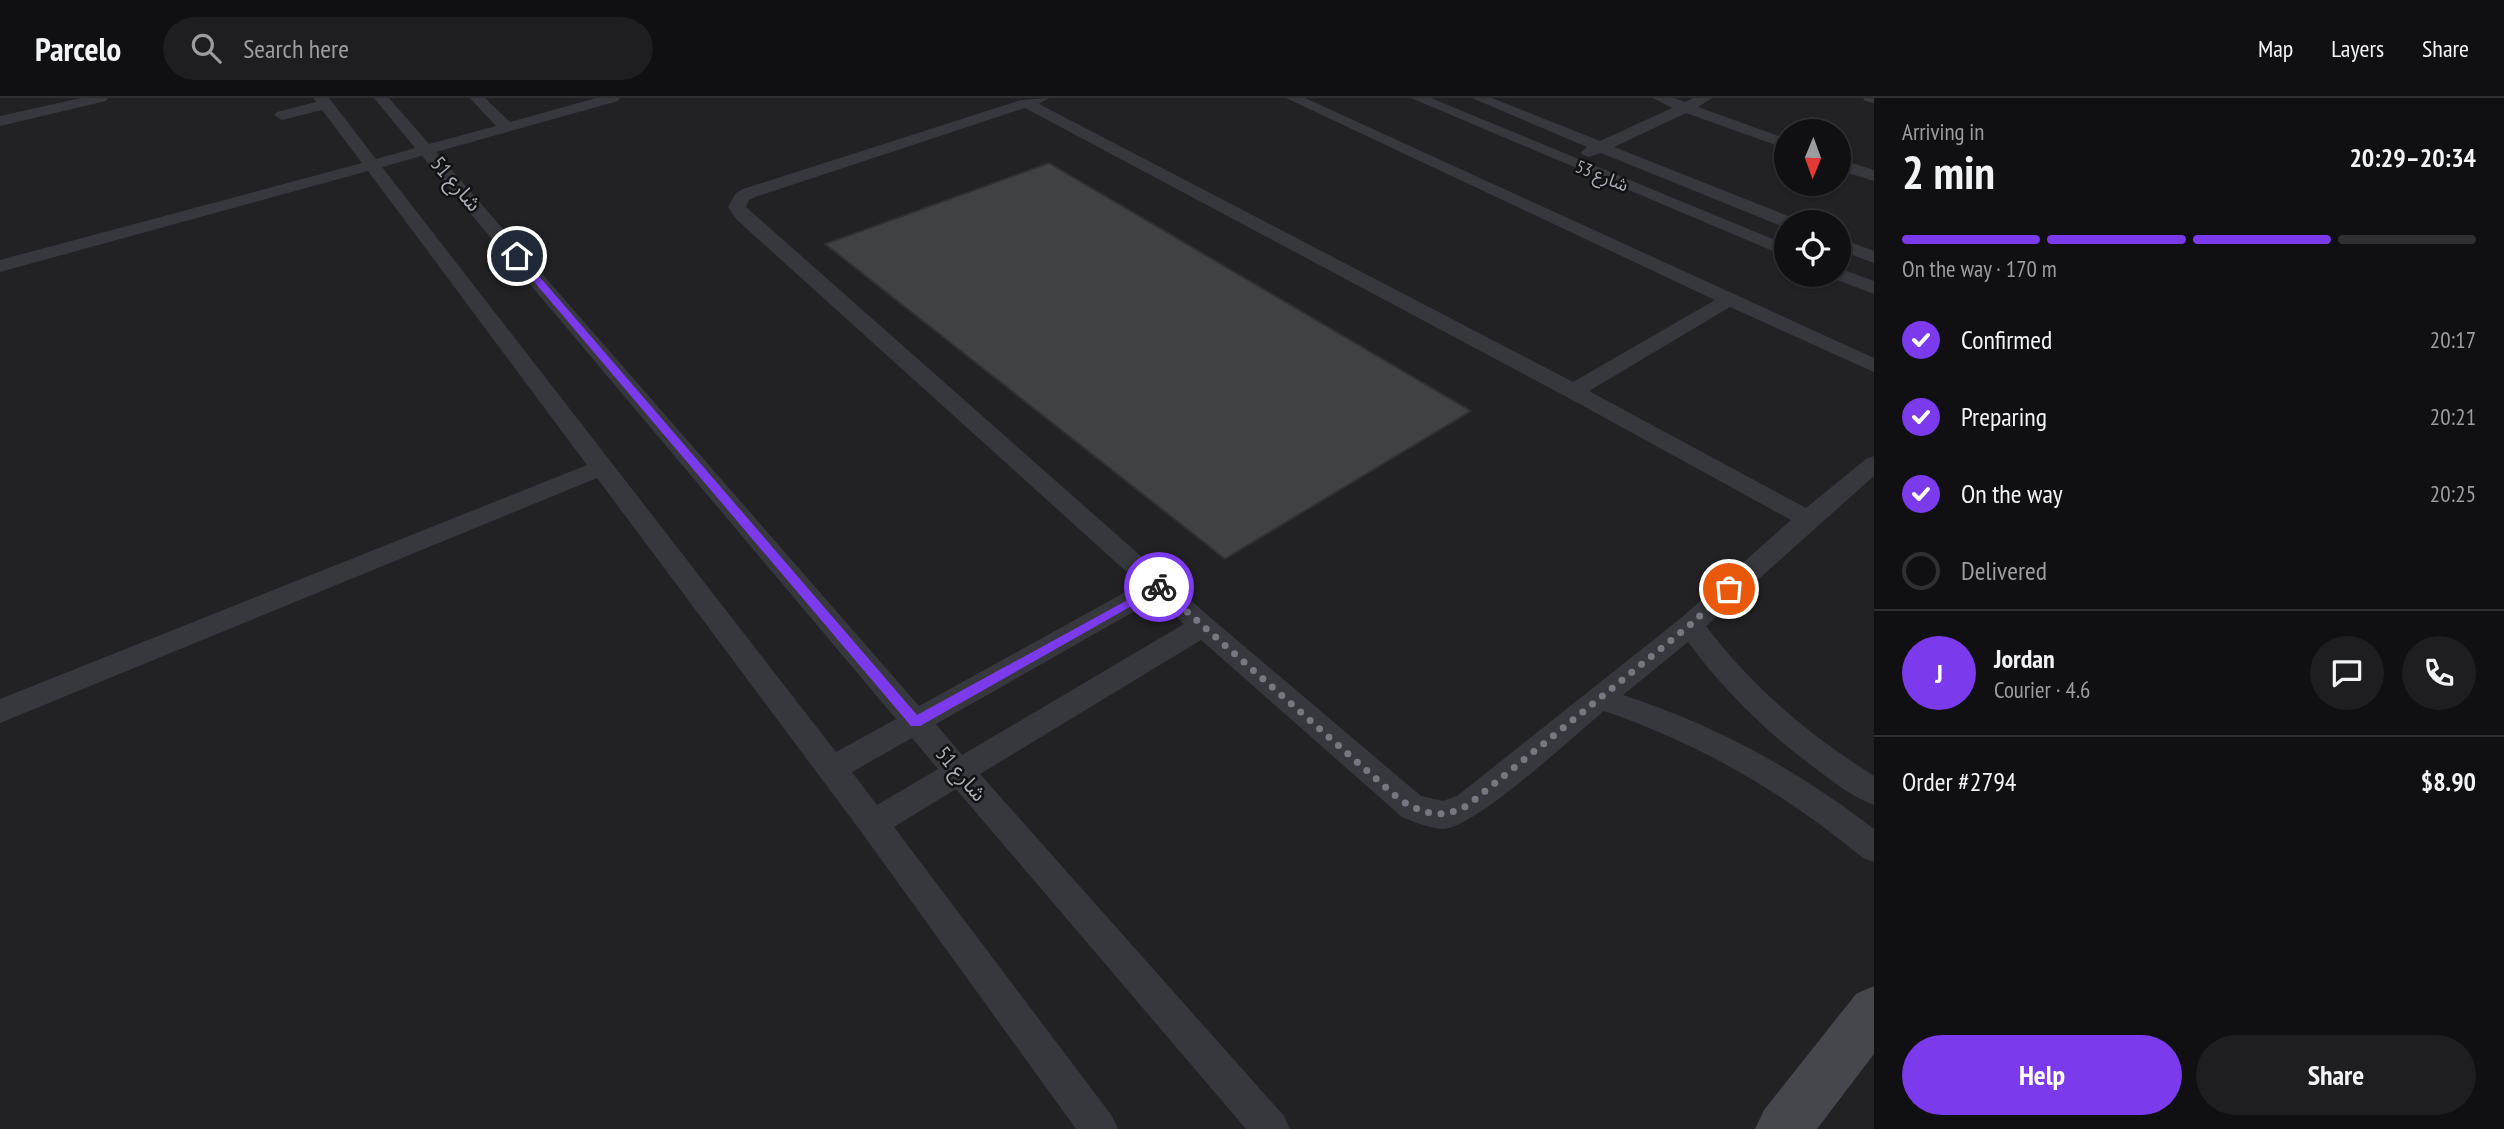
<!DOCTYPE html>
<meta charset="utf-8">
<style>
body{margin:0;font-family:"PT Sans Narrow","Noto Sans Arabic",sans-serif;background:#1e1e20;color:#f1f3f6;height:100vh;display:flex;flex-direction:column;font-size:26px;white-space:nowrap}
*{box-sizing:border-box;margin:0}
p{font-size:23px;color:#9c9d9f}
.icon{flex:none;width:38px;height:38px;fill:none;stroke:currentColor;stroke-width:2;stroke-linecap:round;stroke-linejoin:round}
.map{position:relative;flex:1;overflow:hidden}
.side{display:flex;flex-direction:column;background:#101012;width:630px}
.side>*{flex:none}
.needle{width:46px;rotate:181deg}
.controls{position:absolute;left:1774px;top:21px;display:grid;gap:14px}
.controls a{display:grid;place-items:center;width:77px;height:77px;border-radius:50%;background:#101012;box-shadow:0 2px 5px #0004,0 0 0 2px #303032;font-size:35px}
.pin{position:absolute;display:grid;place-items:center;width:60px;height:60px;color:#fff;margin:-30px;border:4px solid #fff;border-radius:50%;box-shadow:0 2px 7px #0007}
.courier{position:absolute;display:grid;place-items:center;width:70px;height:70px;margin:-35px;border:5px solid #7c3aed;border-radius:50%;background:#fff;color:#222;box-shadow:0 2px 9px #0007}
.head em{font-style:normal;font-weight:600}
.head div{display:flex;flex-direction:column-reverse}
.head{display:flex;align-items:center;justify-content:space-between;height:119px;padding:0 28px}
h1{font-size:46px;font-weight:600;line-height:52px}
.bar{display:grid;grid-template-columns:repeat(4,1fr);gap:10px 7px;align-content:center;height:84px;padding:0 28px}
.bar i{height:9px;border-radius:5px;background:#303032}
.bar .active{background:#7c3aed}
.bar p{grid-column:span 4}
.line{display:flex;align-items:center;gap:18px;padding:0 28px;border-top:2px solid #303032}
.line div{flex:1}
.round{display:grid;place-items:center;flex:none;width:74px;height:74px;border-radius:37px;background:#1e1e20}
ol{padding:0 28px;list-style:none}
li{display:flex;align-items:center;gap:21px;height:77px}
li p{margin-inline-start:auto}
li .icon{padding:7px;border-radius:50%;background:#7c3aed;color:#fff;stroke-width:4}
li:last-child{color:#9c9d9f}
li i{width:38px;height:38px;border:4px solid #303032;border-radius:50%}
.action{display:flex;gap:14px;margin-top:auto;padding:14px 28px}
.action a{flex:1;height:80px;border-radius:42px;background:#7c3aed;color:#fff;font-size:28px;font-weight:600;line-height:80px;text-align:center}
.action a+a{background:#1e1e20;color:#f1f3f6}
header{display:flex;align-items:center;gap:42px;box-sizing:border-box;height:98px;padding:0 35px;background:#101012;border-bottom:2px solid #303032}
header strong{font-size:33px}
nav{display:flex;gap:38px;margin-inline-start:auto;font-size:24px}
.search{width:490px;height:63px;background:#1e1e20;display:flex;align-items:center;gap:18px;box-sizing:border-box;padding:0 24px;border-radius:38px;color:#9c9d9f;font-size:26px}
main{display:flex;flex:1;min-height:0}
.map>svg:first-child{display:block}
</style>
<header>
<strong>Parcelo</strong>
<div class="search"><svg class="icon" aria-label="search" viewBox="0 0 24 24"><circle cx="10" cy="10" r="6"/><path d="M15 15l6 6"/></svg>Search here</div>
<nav><a>Map</a><a>Layers</a><a>Share</a></nav>
</header>
<main>
<div class="map">
<svg width="1874" height="1031" viewBox="0 0 1874 1031">
<rect width="100%" height="100%" fill="#161618"/>
<path fill="#222225" fill-rule="evenodd" d="M 0,0 L 1874,0 L 1874,1031 L 0,1031 ZM 1787,33 L 1839,33 L 1839,86 L 1787,86 ZM 1787,124 L 1839,124 L 1839,177 L 1787,177 Z"/>
<path fill="#404145" stroke="#303034" stroke-width="2" d="M 1049,65 L 1471,313 L 1225,461 L 825,146 Z"/>
<g fill="none" stroke-linecap="round" stroke-linejoin="round">
<path fill="#37383d" fill-rule="evenodd" d="M 81,0 L 108,0 L 106,3 L 0,28 L 0,18 Z
M 314,0 L 329,0 L 376,61 L 415,50 L 374,0 L 389,0 L 429,46 L 496,28 L 470,0 L 485,0 L 510,24 L 596,0 L 620,0 L 618,3 L 436,54 L 919,608 L 1140,486 L 737,122 L 728,109 L 736,95 L 743,91 L 1021,2 L 1049,0 L 1039,6 L 1573,284 L 1715,202 L 1286,0 L 1305,0 L 1874,260 L 1874,274 L 1730,209 L 1589,293 L 1806,410 L 1866,361 L 1874,358 L 1874,378 L 1706,528 C 1752,589 1809,637 1874,678 L 1874,707 C 1854,700 1836,686 1819,673 C 1768,636 1725,594 1688,544 L 1623,597 C 1715,627 1798,672 1874,731 L 1874,764 L 1863,760 C 1784,695 1701,646 1604,613 C 1575,637 1476,729 1444,731 C 1431,731 1414,724 1402,719 L 1201,542 L 980,676 L 1284,1018 L 1290,1031 L 1246,1031 L 956,691 L 894,729 L 1112,1018 L 1118,1031 L 1076,1031 L 862,735 L 597,380 L 0,625 L 0,601 L 587,367 L 368,73 L 0,174 L 0,162 L 362,65 L 322,12 L 282,22 L 274,17 L 277,14 L 316,4 ZM 1025,10 L 1565,298 L 1791,422 L 1681,520 L 1457,698 L 1443,703 L 1421,698 L 1212,521 L 746,109 L 749,102 L 755,99 ZM 422,58 L 896,621 L 836,654 L 382,69 ZM 1156,501 L 1184,526 L 962,657 L 936,626 ZM 912,640 L 938,671 L 877,707 L 852,674 Z
M 1411,0 L 1431,0 L 1787,147 L 1787,159 Z
M 1472,0 L 1492,0 L 1600,43 L 1672,10 L 1653,0 L 1674,0 L 1685,4 L 1693,0 L 1712,0 L 1698,9 L 1787,41 L 1787,51 L 1686,15 L 1614,49 L 1793,120 L 1796,124 L 1787,124 L 1787,129 L 1781,128 L 1601,55 L 1589,59 L 1583,57 L 1581,54 L 1587,49 Z
M 1863,0 L 1874,0 L 1874,5 L 1865,3 Z
M 1839,61 L 1874,72 L 1874,83 L 1839,72 Z
M 1839,140 L 1874,153 L 1874,165 L 1839,152 Z
M 1839,170 L 1874,183 L 1874,196 L 1832,180 L 1830,177 L 1839,177 Z"/>
<path fill="#45474d" fill-rule="evenodd" d="M 1874,888 L 1874,956 L 1817,1031 L 1755,1031 L 1764,1012 L 1856,896 Z"/>
</g>
<path fill="#7c3aed" d="M 514,156 L 520,156 L 917,617 L 1155,487 L 1159,485 L 1165,489 L 920,628 L 911,628 L 514,160 Z"/>
<g fill="none" stroke-linecap="round" stroke-linejoin="round">
<path stroke="#757880" stroke-width="7" stroke-dasharray="0 12.6" d="M 1159,489 L 1399,701 C 1422,716 1443,722 1468,707 L 1690,527 L 1729,491"/>
</g>
<g text-anchor="middle" stroke-width="5" stroke-linejoin="round" paint-order="stroke">
<g font-size="18" fill="#a8adb8" stroke="#111113">
<text transform="translate(1602 78) rotate(22)" y="6">شارع 53</text>
</g>
<g font-size="21" fill="#a8adb8" stroke="#111113">
<text transform="translate(456 86) rotate(49)" y="7">شارع 51</text>
<text transform="translate(961 676) rotate(49)" y="7">شارع 51</text>
</g>
</g>
</svg>
<div class="controls">
<a><svg class="needle" viewBox="-14 -14 28 28"><path d="M0-13l5 13h-10z" fill="#e53935"/><path d="M0 13l5-13h-10z" fill="#9c9d9f"/></svg></a>
<a><svg class="icon" aria-label="locate" viewBox="0 0 24 24"><circle cx="12" cy="12" r="6"/><path d="M12 2v4M12 18v4M2 12h4M18 12h4"/></svg></a>
</div>
<div class="pin" style="left:1729px;top:491px;background:#ea580c"><svg class="icon" aria-label="bag" viewBox="0 0 24 24"><path d="M5 8h14l-1 12H6zM9 8a3 3 0 0 1 6 0"/></svg></div>
<div class="pin" style="left:517px;top:158px;background:#1f2937"><svg class="icon" aria-label="home" viewBox="0 0 24 24"><path d="M3 11l9-7 9 7M6 9v11h12V9"/></svg></div>
<div class="courier" style="left:1159px;top:489px"><svg class="icon" aria-label="bike" viewBox="0 0 24 24"><circle cx="6" cy="16" r="4"/><circle cx="18" cy="16" r="4"/><path d="M6 16l4-8h5l3 8M10 8l3 8H6M13 5h3"/></svg></div>
</div>
<section class="side">
<div class="head"><div><h1>2 min</h1><p>Arriving in</p></div><em>20:29–20:34</em></div>
<div class="bar"><i class="active"></i><i class="active"></i><i class="active"></i><i></i><p>On the way · 170 m</p></div>
<ol>
<li><svg class="icon" aria-label="check" viewBox="0 0 24 24"><path d="M5 12l5 5 9-10"/></svg>Confirmed<p>20:17</p></li>
<li><svg class="icon" aria-label="check" viewBox="0 0 24 24"><path d="M5 12l5 5 9-10"/></svg>Preparing<p>20:21</p></li>
<li><svg class="icon" aria-label="check" viewBox="0 0 24 24"><path d="M5 12l5 5 9-10"/></svg>On the way<p>20:25</p></li>
<li><i></i>Delivered</li>
</ol>
<div class="line" style="height:126px"><b class="round" style="background:#7c3aed;color:#fff">J</b><div><b>Jordan</b><p>Courier · 4.6</p></div><a class="round"><svg class="icon" aria-label="chat" viewBox="0 0 24 24"><path d="M4 5h16v11H9l-5 4z"/></svg></a><a class="round"><svg class="icon" aria-label="phone" viewBox="0 0 24 24"><path d="M5 4h4l2 5-3 2q2 4 5 5l2-3 5 2v4C11 20 4 13 5 4z"/></svg></a></div>
<div class="line" style="height:91px"><div>Order #2794</div><b>$8.90</b></div>
<div class="action"><a>Help</a><a>Share</a></div>
</section>
</main>
